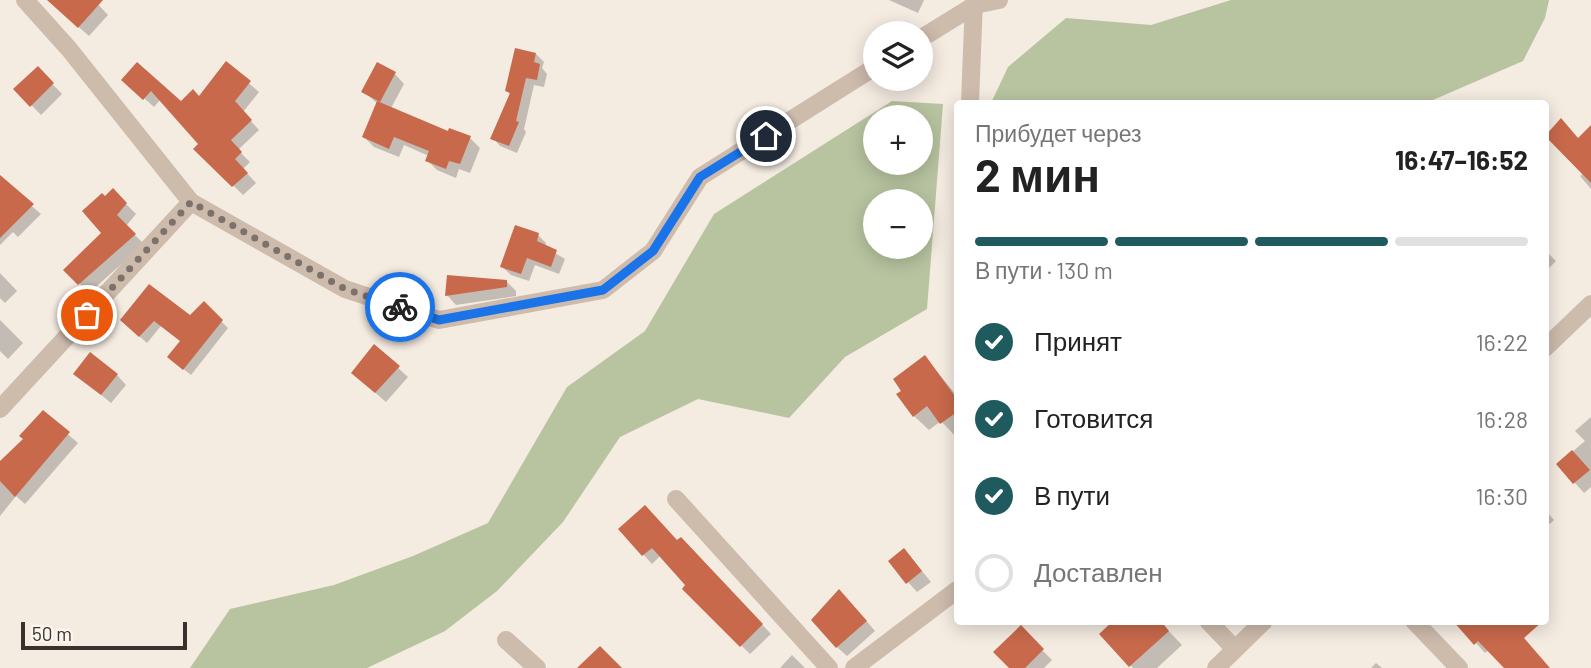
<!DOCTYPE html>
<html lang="ru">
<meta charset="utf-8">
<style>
body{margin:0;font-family:Barlow,sans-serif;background:#f6f6f6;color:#222;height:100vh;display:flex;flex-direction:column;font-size:26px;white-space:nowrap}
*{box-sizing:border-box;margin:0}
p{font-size:23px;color:#767676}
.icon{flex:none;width:38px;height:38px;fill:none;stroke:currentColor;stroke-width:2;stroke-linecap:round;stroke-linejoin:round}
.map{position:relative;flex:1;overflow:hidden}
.side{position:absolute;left:954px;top:100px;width:595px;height:525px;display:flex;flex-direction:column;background:#fff;border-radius:7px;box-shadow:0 4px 18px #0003}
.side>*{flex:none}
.tools{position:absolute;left:863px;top:21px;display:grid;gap:14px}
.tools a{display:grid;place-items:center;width:70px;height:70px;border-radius:50%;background:#fff;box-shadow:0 4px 18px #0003;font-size:35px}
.scale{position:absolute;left:21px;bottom:18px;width:166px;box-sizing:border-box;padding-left:7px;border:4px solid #3b302b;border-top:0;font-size:19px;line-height:24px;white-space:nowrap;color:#3b302b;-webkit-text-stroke:5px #fbf5ee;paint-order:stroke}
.pin{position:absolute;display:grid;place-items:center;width:60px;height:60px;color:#fff;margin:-30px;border:4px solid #fff;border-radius:50%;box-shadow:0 2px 7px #0007}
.courier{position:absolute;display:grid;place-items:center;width:70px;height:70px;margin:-35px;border:5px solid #1a73e8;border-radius:50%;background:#fff;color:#222;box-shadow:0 2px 9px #0007}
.headline em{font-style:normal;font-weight:700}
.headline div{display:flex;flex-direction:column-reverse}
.headline{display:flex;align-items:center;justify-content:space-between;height:119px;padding:0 21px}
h1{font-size:46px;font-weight:700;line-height:52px}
.bar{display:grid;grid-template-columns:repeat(4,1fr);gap:10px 7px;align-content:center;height:84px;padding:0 21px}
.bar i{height:9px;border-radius:5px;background:#e0e0e0}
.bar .active{background:#1f5a5e}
.bar p{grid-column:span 4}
ol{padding:0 21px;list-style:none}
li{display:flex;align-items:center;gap:21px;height:77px}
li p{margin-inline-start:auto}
li .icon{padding:7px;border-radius:50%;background:#1f5a5e;color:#fff;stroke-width:4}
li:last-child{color:#767676}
li i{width:38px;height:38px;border:4px solid #e0e0e0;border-radius:50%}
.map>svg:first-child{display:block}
</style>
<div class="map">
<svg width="1591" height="668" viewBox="0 0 1591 668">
<rect width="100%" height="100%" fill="#f4ebe1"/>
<path fill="#b8c4a0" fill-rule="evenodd" d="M 1231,0 L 1549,0 L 1545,18 L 1523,61 L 1426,103 L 991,103 L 1008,67 L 1066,18 L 1151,25 Z
M 892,101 L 943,104 L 927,309 L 845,357 L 789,418 L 698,399 L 620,437 L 563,522 L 497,591 L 445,631 L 367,668 L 190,668 L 230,609 L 334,585 L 413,556 L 488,523 L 567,387 L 645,331 L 714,214 ZM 875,117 L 920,117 L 920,163 L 875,163 ZM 875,201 L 920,201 L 920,247 L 875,247 Z"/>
<path fill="#0003" d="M 48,0 L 94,0 L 108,15 L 89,36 Z
M 889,0 L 924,0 L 918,13 Z
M 536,54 L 544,62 L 542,68 L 547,74 L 544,87 L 534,85 L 524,129 L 526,132 L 517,153 L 500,146 L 493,138 L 511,95 L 507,91 Z
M 227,64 L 259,92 L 243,112 L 259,130 L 238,150 L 250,162 L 243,169 L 256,183 L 243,195 L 196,149 L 200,144 L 161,99 L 154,107 L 123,79 L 181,103 L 199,98 Z
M 38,69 L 62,94 L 41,115 L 16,89 Z
M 395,74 L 404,84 L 391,108 L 449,133 L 470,138 L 480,148 L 470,173 L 459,169 L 456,178 L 437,170 L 427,160 L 429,156 L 404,145 L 399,157 L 374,147 L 364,137 L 378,104 L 363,91 Z
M 1591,127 L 1591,189 L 1580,176 L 1584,173 L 1579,139 Z
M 0,179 L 41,214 L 18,237 L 13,232 L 0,245 Z
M 113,191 L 136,214 L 126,226 L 144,244 L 89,293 L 66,270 L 104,233 L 105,198 Z
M 538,235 L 546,243 L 545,247 L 565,259 L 559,274 L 535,265 L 529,281 L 511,275 L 502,267 Z
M 1545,250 L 1556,261 L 1545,272 Z
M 0,273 L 17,291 L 5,303 L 0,298 Z
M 506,281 L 516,291 L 516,296 L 456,305 L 447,295 Z
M 149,287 L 190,317 L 204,304 L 228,328 L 191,375 L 176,363 L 182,342 L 161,326 L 147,343 L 129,327 Z
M 0,320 L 23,343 L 8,359 L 0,351 Z
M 374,346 L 408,377 L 386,402 L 363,382 Z
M 925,357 L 957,396 L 956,437 L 941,421 L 929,430 L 914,416 Z
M 76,374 L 117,375 L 126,385 L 111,403 Z
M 43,413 L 78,443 L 25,504 L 16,496 L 0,516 L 0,463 L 25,439 Z
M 1591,417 L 1591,487 L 1584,493 L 1558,464 L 1585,441 L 1575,431 Z
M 1545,510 L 1554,520 L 1545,528 Z
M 620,529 L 689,548 L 771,634 L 750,654 L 684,589 L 688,585 L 661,555 L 652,564 Z
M 913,560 L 931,582 L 917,592 L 890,562 Z
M 849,601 L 875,631 L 847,656 L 837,647 Z
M 1159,621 L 1182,645 L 1157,668 L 1133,668 L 1102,634 Z
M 1456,621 L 1549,668 L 1507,668 L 1489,650 L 1485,653 Z
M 1020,628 L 1052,660 L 1044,668 L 1012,668 Z
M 792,655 L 805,668 L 780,668 Z
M 1376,663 L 1382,668 L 1371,668 Z"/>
<path fill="#c8694b" d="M 47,0 L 103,0 L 78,28 Z
M 515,48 L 536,53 L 534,62 L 540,64 L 537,80 L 526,78 L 516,121 L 519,122 L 509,146 L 490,139 L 510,93 L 505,91 Z
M 226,61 L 251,81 L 235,101 L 252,120 L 231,140 L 242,152 L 235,159 L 248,173 L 232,187 L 193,149 L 198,144 L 151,91 L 143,100 L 121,80 L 137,62 L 181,101 L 193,89 L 199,96 Z
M 377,62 L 396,72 L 380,102 L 361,92 Z
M 38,66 L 54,83 L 30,107 L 13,89 Z
M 377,101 L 448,131 L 449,128 L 471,136 L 460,164 L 449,161 L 446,169 L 425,161 L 429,151 L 394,137 L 389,149 L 362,137 Z
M 1561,118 L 1578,138 L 1591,125 L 1591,183 L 1545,136 Z
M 0,175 L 34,204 L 0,238 Z
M 113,188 L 127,203 L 117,215 L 136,234 L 78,285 L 63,270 L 101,233 L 82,211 L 102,193 L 105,196 Z
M 515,225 L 539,233 L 537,241 L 557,250 L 551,267 L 527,258 L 521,274 L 500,267 Z
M 447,275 L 507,280 L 507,287 L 445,296 Z
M 149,284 L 190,315 L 204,301 L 223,320 L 183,370 L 167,357 L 180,341 L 154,321 L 139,337 L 120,320 Z
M 374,344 L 400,366 L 375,393 L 351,373 Z
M 90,352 L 118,374 L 101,395 L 73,374 Z
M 925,355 L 957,399 L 957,412 L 940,424 L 927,406 L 913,417 L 896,394 L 901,391 L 893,379 Z
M 43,410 L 70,432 L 15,497 L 0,481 L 0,461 L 23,439 L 19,436 Z
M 1572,450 L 1590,470 L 1573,484 L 1556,464 Z
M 645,505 L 677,540 L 681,537 L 763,624 L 740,647 L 682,589 L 685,585 L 652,548 L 642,556 L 618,529 Z
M 904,548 L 922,571 L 906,584 L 888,561 Z
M 839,589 L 867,621 L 836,648 L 811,620 Z
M 1113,621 L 1161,621 L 1169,631 L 1129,667 L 1099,634 Z
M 1453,621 L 1543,621 L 1524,638 L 1550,668 L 1504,668 L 1478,641 L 1474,645 Z
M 1021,625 L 1044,649 L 1025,668 L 1009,668 L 993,652 Z
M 600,646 L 622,668 L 577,668 Z"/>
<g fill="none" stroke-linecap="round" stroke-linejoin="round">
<path stroke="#cdbbac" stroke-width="18" d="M 25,0 L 69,49 L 191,202 L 345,289 L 439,320 L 603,290 L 653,251 L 700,177 L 875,67
M 920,39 L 975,5 L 999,0
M 970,103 L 974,0
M 1545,348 L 1591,304
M 0,409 L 191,202
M 676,499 L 829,668
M 1208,621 L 1235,649
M 1414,621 L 1459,668
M 506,640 L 537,668
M 854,668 L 957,590
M 1216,668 L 1264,621"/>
</g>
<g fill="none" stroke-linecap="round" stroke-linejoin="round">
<path stroke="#7c716b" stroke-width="7" stroke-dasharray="0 12.6" d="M 87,315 L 191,202 L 345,289 L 400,307"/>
<path stroke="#1a73e8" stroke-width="9" d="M 400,307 L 439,320 L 603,290 L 653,251 L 700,177 L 766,136"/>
</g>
</svg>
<div class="tools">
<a><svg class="icon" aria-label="layers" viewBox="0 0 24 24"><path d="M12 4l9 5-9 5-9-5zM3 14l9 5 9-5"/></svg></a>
<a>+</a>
<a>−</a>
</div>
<div class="scale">50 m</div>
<div class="pin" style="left:87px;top:315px;background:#ea580c"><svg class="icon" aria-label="bag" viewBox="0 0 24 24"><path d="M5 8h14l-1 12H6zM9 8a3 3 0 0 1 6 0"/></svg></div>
<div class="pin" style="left:766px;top:136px;background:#1f2937"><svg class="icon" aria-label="home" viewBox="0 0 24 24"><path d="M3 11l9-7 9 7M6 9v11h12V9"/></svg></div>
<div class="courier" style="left:400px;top:307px"><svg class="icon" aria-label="bike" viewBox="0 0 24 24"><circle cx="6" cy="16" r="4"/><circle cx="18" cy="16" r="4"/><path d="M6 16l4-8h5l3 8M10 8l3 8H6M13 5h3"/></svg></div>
<section class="side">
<div class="headline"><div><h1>2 мин</h1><p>Прибудет через</p></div><em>16:47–16:52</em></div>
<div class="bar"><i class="active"></i><i class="active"></i><i class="active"></i><i></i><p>В пути · 130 m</p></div>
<ol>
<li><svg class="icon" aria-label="check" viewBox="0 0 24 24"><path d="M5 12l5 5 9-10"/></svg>Принят<p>16:22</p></li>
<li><svg class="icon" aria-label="check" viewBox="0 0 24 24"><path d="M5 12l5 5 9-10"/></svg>Готовится<p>16:28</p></li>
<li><svg class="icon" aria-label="check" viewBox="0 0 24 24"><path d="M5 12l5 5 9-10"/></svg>В пути<p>16:30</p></li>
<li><i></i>Доставлен</li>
</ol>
</section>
</div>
